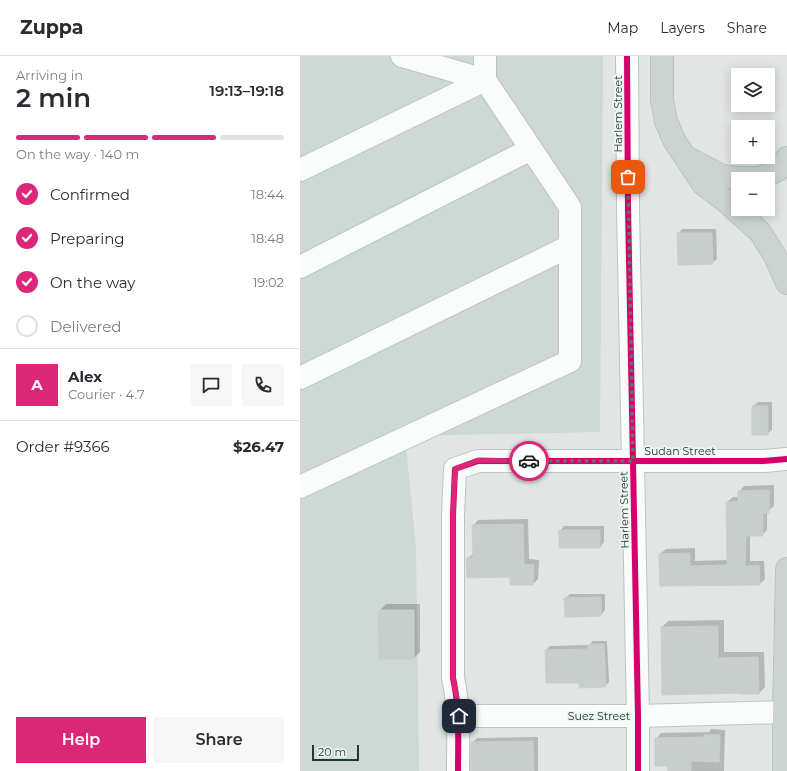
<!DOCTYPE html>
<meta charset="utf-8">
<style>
body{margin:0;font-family:Montserrat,sans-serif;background:#f7f7f7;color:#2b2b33;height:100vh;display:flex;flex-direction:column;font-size:15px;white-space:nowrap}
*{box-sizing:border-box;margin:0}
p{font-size:13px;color:#7c7c81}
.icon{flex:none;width:22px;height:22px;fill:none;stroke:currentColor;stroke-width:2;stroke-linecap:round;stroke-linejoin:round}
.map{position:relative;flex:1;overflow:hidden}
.sheet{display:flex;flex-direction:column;background:#fff;width:300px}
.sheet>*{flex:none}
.controls{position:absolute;left:431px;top:12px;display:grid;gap:8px}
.controls a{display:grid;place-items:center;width:44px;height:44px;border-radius:0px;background:#fff;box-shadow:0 2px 10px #0003;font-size:20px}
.scale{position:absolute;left:12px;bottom:10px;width:47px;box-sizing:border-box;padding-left:4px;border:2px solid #203833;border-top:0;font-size:11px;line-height:14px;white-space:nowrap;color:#203833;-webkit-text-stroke:3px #eef6f3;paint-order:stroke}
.pin{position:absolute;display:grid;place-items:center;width:34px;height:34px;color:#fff;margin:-17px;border-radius:8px;box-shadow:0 2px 6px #0006}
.courier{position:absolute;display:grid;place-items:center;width:40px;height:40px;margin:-20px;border:3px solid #db2777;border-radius:50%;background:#fff;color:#222;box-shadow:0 1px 5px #0007}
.overview em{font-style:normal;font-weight:600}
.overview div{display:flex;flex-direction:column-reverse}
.overview{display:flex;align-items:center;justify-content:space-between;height:68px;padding:0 16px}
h1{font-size:26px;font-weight:600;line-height:30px}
.bar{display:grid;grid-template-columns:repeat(4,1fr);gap:6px 4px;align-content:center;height:48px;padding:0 16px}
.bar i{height:5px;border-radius:3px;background:#e1e1e2}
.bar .selected{background:#db2777}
.bar p{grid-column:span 4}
.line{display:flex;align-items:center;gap:10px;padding:0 16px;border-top:1px solid #e1e1e2}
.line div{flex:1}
.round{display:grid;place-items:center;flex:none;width:42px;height:42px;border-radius:0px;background:#f7f7f7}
ol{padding:0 16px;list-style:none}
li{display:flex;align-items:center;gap:12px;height:44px}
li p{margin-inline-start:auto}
li .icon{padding:4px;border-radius:50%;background:#db2777;color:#fff;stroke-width:4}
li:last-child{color:#7c7c81}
li i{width:22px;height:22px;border:2px solid #e1e1e2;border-radius:50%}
.primary-button{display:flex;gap:8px;margin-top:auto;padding:8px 16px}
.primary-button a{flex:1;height:46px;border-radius:0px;background:#db2777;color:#fff;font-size:16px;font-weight:600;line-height:46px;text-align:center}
.primary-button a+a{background:#f7f7f7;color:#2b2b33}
header{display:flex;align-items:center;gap:24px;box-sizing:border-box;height:56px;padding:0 20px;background:#fff;border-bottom:1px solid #e1e1e2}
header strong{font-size:19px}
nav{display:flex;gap:22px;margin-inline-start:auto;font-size:14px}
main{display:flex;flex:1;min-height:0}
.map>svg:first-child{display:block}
</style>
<header>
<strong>Zuppa</strong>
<nav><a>Map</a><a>Layers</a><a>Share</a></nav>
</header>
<main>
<section class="sheet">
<div class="overview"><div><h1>2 min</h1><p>Arriving in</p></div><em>19:13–19:18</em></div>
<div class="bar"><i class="selected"></i><i class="selected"></i><i class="selected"></i><i></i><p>On the way · 140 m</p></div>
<ol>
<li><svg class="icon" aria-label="check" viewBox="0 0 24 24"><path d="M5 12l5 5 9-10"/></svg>Confirmed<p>18:44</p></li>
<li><svg class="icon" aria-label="check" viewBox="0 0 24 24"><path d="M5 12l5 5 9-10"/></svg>Preparing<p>18:48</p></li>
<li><svg class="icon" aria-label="check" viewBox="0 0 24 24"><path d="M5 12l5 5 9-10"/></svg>On the way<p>19:02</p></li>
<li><i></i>Delivered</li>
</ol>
<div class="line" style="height:72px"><b class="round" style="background:#db2777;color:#fff">A</b><div><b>Alex</b><p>Courier · 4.7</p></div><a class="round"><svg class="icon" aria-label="chat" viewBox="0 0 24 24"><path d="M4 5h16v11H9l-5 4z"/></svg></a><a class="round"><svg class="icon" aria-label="phone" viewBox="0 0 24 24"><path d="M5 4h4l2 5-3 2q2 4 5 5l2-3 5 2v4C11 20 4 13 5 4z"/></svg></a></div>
<div class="line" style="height:52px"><div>Order #9366</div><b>$26.47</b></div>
<div class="primary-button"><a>Help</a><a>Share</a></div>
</section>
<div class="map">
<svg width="487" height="715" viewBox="0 0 487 715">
<rect width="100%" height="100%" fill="#e1e6e4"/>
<path fill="#ced8d4" d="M 0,0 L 303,0 L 300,376 L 105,380 L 116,491 L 119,715 L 0,715 Z"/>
<path fill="#0003" d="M 382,173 L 416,173 L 417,203 L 412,207 L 378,178 Z
M 458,346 L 472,346 L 472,374 L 467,378 L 453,350 Z
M 474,429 L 474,450 L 467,456 L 467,474 L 462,479 L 450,479 L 450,505 L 464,505 L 465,523 L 460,528 L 361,529 L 360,498 L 366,493 L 395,492 L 395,505 L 428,504 L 427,446 L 433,441 L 439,441 L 439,436 L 444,430 Z
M 228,463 L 229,503 L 239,504 L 238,523 L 233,528 L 167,503 L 174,497 L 173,470 L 178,464 Z
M 264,470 L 304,470 L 304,486 L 300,491 L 260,475 Z
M 270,538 L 305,538 L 305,554 L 301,559 L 265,543 Z
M 86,548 L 120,548 L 120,596 L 114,602 L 79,555 Z
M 424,564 L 424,596 L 464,596 L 465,631 L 459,637 L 362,571 L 368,565 Z
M 293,585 L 307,585 L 309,626 L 305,630 L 280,626 L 247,626 L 246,594 L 250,590 L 289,589 Z
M 411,673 L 425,674 L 424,715 L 369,715 L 368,709 L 356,683 L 361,677 L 409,676 Z
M 238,681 L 238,715 L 171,715 L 172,687 L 177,682 Z"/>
<path fill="#c8cecc" stroke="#cacfcd" d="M 377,177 L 412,177 L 413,208 L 378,209 Z
M 452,350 L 468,350 L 468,379 L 452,379 Z
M 469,434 L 469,457 L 463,457 L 463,480 L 446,480 L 445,510 L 459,509 L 460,529 L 360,530 L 359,498 L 390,497 L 390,510 L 427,509 L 426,446 L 438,446 L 438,435 Z
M 223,468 L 224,508 L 234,509 L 233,529 L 210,529 L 210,521 L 167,522 L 166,502 L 173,502 L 172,469 Z
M 259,474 L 300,474 L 300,492 L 259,492 Z
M 301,541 L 301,560 L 265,561 L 264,542 Z
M 78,554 L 114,554 L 114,603 L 79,603 Z
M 418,570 L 418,602 L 458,601 L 459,638 L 439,638 L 439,637 L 362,639 L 361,571 Z
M 304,588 L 306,631 L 279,632 L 279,627 L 246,627 L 245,594 L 288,593 L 288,589 Z
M 404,679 L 420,679 L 419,706 L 391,705 L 391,715 L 368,715 L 367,710 L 355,710 L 355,682 L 404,681 Z
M 233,685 L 234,715 L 170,715 L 171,686 Z"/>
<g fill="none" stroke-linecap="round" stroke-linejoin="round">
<g stroke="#bec3c1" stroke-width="24">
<path id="minor" d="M 102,0 L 185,24
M 327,0 L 328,152 L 338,660 L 338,715
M 0,114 L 185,24
M 0,211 L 231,93
M 0,322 L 270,190
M 0,431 L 270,305 L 270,151 L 185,24 L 185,0
M 159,660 L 338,660 L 487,656
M 158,715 C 158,682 160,654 153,622 L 153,459 L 155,413 L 178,405 L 464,405 L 487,403"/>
</g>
<g stroke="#bbc3c1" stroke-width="24">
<path id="major" d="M 362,0 L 362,44 L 366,65 L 374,84 L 403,128 L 428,147 L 460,176 L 475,200 L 487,227
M 386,101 L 422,120 L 439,122 L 460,122 L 478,114 L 487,102
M 484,715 L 484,656 L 487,513"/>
</g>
<use href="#minor" stroke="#fafbfb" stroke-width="22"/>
<use href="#major" stroke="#ccd4d2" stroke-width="22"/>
<g stroke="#eef6f3" stroke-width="8">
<path id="cycleway" d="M 327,0 L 328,152 L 338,660 L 338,715
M 158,715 C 158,682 160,654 153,622 L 153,459 L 155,413 L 178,405 L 464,405 L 487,403"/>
</g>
<use href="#cycleway" stroke="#d6006c" stroke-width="6"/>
</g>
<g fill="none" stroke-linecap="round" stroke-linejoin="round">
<path stroke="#647571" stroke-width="4" stroke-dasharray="0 7.2" d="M 229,405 L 333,405 L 328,121"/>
<path stroke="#db2777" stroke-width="5" d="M 159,660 L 157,642 L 153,622 L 153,459 L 155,413 L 178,404 L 229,405"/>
</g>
<g text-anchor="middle" stroke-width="3.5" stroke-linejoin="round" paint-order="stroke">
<g font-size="11" fill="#203833" stroke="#eef6f3">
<text transform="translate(318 58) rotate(-90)" y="4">Harlem Street</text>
<text x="380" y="399">Sudan Street</text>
<text transform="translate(324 454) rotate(-91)" y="4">Harlem Street</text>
<text x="299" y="664">Suez Street</text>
</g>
</g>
</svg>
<div class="controls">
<a><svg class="icon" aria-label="layers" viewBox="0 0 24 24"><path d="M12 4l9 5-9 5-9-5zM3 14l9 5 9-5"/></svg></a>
<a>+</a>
<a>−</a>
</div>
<div class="scale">20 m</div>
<div class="pin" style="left:328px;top:121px;background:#ea580c"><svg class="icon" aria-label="bag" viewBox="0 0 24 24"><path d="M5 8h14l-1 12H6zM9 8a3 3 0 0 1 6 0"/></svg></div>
<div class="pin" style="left:159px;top:660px;background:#1f2937"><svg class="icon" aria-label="home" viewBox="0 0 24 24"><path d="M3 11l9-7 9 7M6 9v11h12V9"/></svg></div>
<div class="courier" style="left:229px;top:405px"><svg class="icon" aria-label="car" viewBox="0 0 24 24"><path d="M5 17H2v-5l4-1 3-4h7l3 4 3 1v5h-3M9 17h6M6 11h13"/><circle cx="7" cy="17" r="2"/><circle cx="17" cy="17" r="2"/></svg></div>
</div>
</main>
